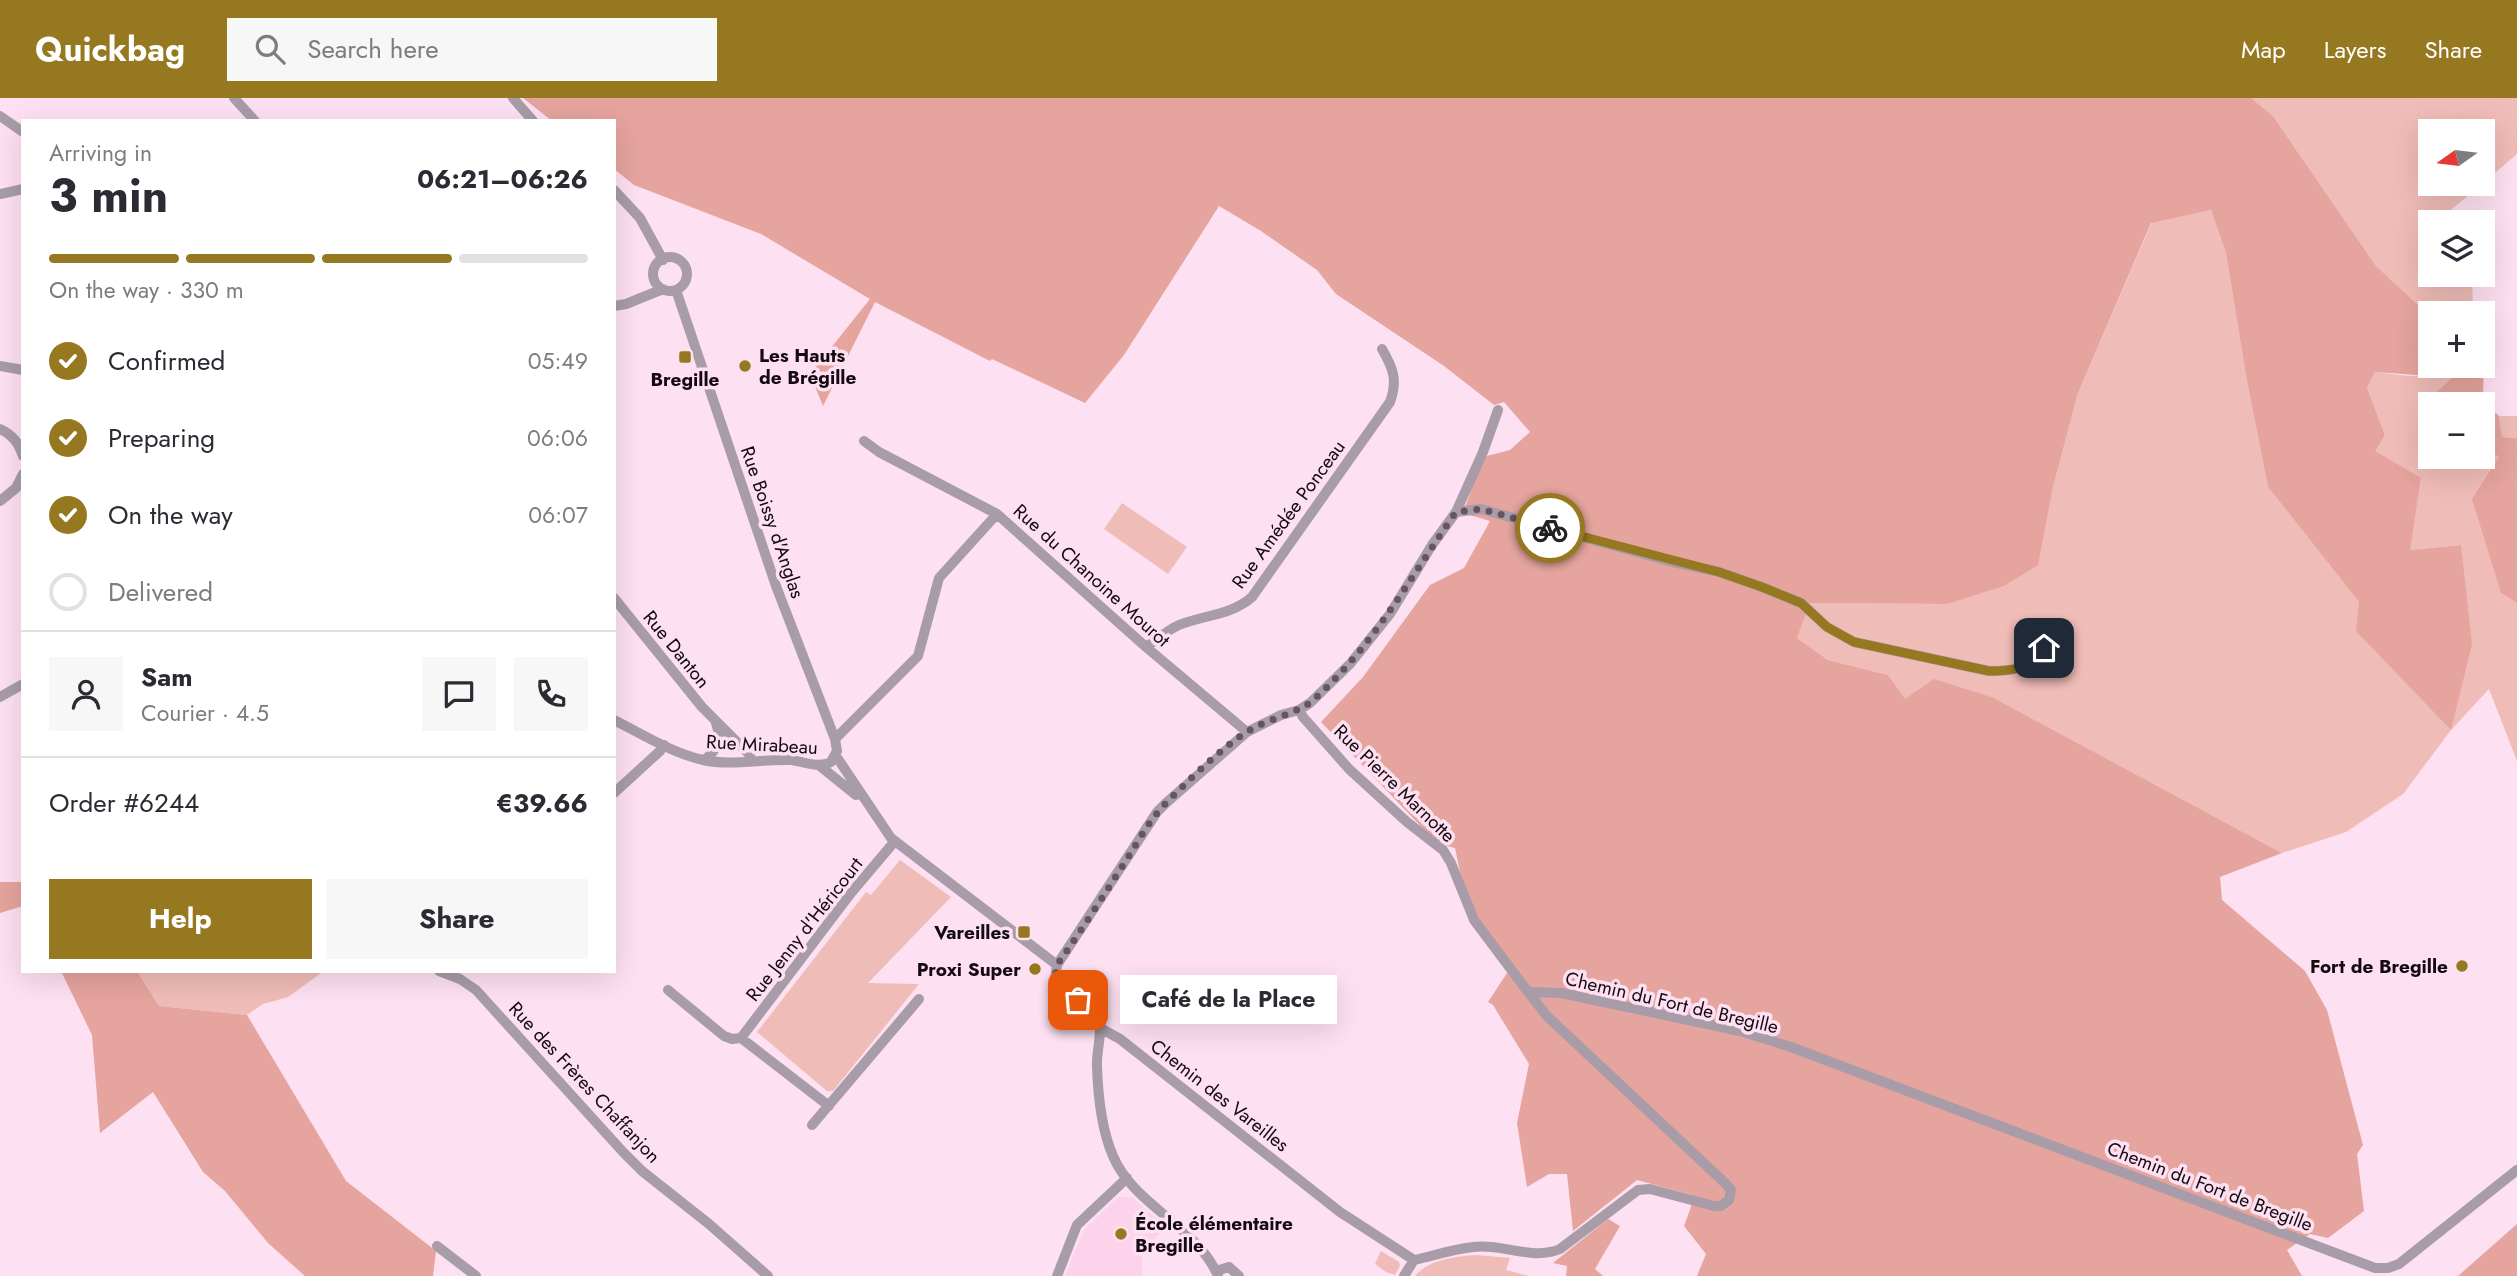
<!DOCTYPE html>
<meta charset="utf-8">
<style>
body{margin:0;font-family:Jost,sans-serif;background:#f7f7f7;color:#2b2b33;height:100vh;display:flex;flex-direction:column;font-size:26px;white-space:nowrap}
*{box-sizing:border-box;margin:0}
p{font-size:23px;color:#7c7c81}
.icon{flex:none;width:38px;height:38px;fill:none;stroke:currentColor;stroke-width:2;stroke-linecap:round;stroke-linejoin:round}
.map{position:relative;flex:1;overflow:hidden}
.side{position:absolute;left:21px;top:21px;width:595px;height:854px;display:flex;flex-direction:column;background:#fff;border-radius:0px;box-shadow:0 7px 28px #0002}
.side>*{flex:none}
.needle{width:46px;rotate:256deg}
.controls{position:absolute;left:2418px;top:21px;display:grid;gap:14px}
.controls a{display:grid;place-items:center;width:77px;height:77px;border-radius:0px;background:#fff;box-shadow:0 7px 28px #0002;font-size:35px}
.pin{position:absolute;display:grid;place-items:center;width:60px;height:60px;color:#fff;margin:-30px;border-radius:14px;box-shadow:0 4px 10px #0006}
.courier{position:absolute;display:grid;place-items:center;width:70px;height:70px;margin:-35px;border:5px solid #95781f;border-radius:50%;background:#fff;color:#222;box-shadow:0 2px 9px #0007}
.bubble{position:absolute;height:49px;border-radius:0px;background:#fff;box-shadow:0 7px 28px #0002;font-size:23px;font-weight:700;line-height:49px;text-align:center}
.headline em{font-style:normal;font-weight:700}
.headline div{display:flex;flex-direction:column-reverse}
.headline{display:flex;align-items:center;justify-content:space-between;height:119px;padding:0 28px}
h1{font-size:46px;font-weight:700;line-height:52px}
.bar{display:grid;grid-template-columns:repeat(4,1fr);gap:10px 7px;align-content:center;height:84px;padding:0 28px}
.bar i{height:9px;border-radius:5px;background:#e1e1e2}
.bar .active{background:#95781f}
.bar p{grid-column:span 4}
.line{display:flex;align-items:center;gap:18px;padding:0 28px;border-top:2px solid #e1e1e2}
.line div{flex:1}
.round{display:grid;place-items:center;flex:none;width:74px;height:74px;border-radius:0px;background:#f7f7f7}
ol{padding:0 28px;list-style:none}
li{display:flex;align-items:center;gap:21px;height:77px}
li p{margin-inline-start:auto}
li .icon{padding:7px;border-radius:50%;background:#95781f;color:#fff;stroke-width:4}
li:last-child{color:#7c7c81}
li i{width:38px;height:38px;border:4px solid #e1e1e2;border-radius:50%}
.cta{display:flex;gap:14px;margin-top:auto;padding:14px 28px}
.cta a{flex:1;height:80px;border-radius:0px;background:#95781f;color:#fff;font-size:28px;font-weight:700;line-height:80px;text-align:center}
.cta a+a{background:#f7f7f7;color:#2b2b33}
header{display:flex;align-items:center;gap:42px;box-sizing:border-box;height:98px;padding:0 35px;background:#95781f;color:#fff}
header strong{font-size:33px}
nav{display:flex;gap:38px;margin-inline-start:auto;font-size:24px}
.search{width:490px;height:63px;background:#f7f7f7;display:flex;align-items:center;gap:18px;box-sizing:border-box;padding:0 24px;border-radius:0px;color:#7c7c81;font-size:26px}
.map>svg:first-child{display:block}
</style>
<header>
<strong>Quickbag</strong>
<div class="search"><svg class="icon" aria-label="search" viewBox="0 0 24 24"><circle cx="10" cy="10" r="6"/><path d="M15 15l6 6"/></svg>Search here</div>
<nav><a>Map</a><a>Layers</a><a>Share</a></nav>
</header>
<div class="map">
<svg width="2517" height="1178" viewBox="0 0 2517 1178">
<rect width="100%" height="100%" fill="#fde0f1"/>
<path fill="#fdd2eb" d="M 1118,1099 L 1132,1099 L 1166,1130 L 1142,1153 L 1142,1178 L 1065,1178 L 1084,1132 Z"/>
<path fill="#f0bcb7" d="M 2251,0 L 2517,0 L 2517,56 L 2483,85 L 2483,33 L 2431,33 L 2431,86 L 2482,86 L 2452,111 L 2457,124 L 2431,124 L 2431,177 L 2472,177 L 2473,215 L 2431,215 L 2431,219 L 2376,168 L 2273,18 Z
M 2211,112 L 2226,155 L 2246,278 L 2268,389 L 2359,504 L 2461,447 L 2409,452 L 2421,381 L 2374,353 L 2385,337 L 2367,290 L 2375,274 C 2395,276 2441,285 2454,268 L 2465,268 L 2432,298 L 2421,334 L 2431,331 L 2431,359 L 2483,359 L 2483,349 L 2499,359 L 2501,495 L 2517,505 L 2517,663 L 2489,591 L 2451,632 L 2403,696 L 2346,734 L 2282,755 L 1994,600 L 1905,602 L 1888,577 L 1828,562 L 1797,540 L 1810,505 L 1947,506 L 2037,467 L 2053,389 L 2078,295 L 2152,124 Z
M 2499,318 L 2517,318 L 2517,340 L 2502,339 Z
M 1122,405 L 1187,449 L 1168,476 L 1104,431 Z
M 900,762 L 951,799 L 868,885 L 919,886 L 833,993 L 827,993 L 757,934 L 866,794 L 871,797 Z
M 137,873 L 324,873 L 288,899 L 263,906 L 247,917 L 159,908 Z
M 1381,1153 L 1399,1164 L 1400,1168 L 1395,1177 L 1386,1174 L 1375,1166 Z
M 1477,1157 L 1510,1160 L 1506,1172 L 1529,1178 L 1415,1178 C 1428,1162 1457,1158 1477,1157 Z"/>
<path fill="#e5a49d" d="M 523,0 L 2251,0 L 2273,18 L 2376,168 L 2431,219 L 2431,268 L 2454,268 L 2451,272 L 2429,278 L 2375,274 L 2367,290 L 2385,337 L 2375,353 L 2421,380 L 2410,452 L 2461,447 L 2472,546 L 2451,632 L 2356,533 L 2359,504 L 2268,389 L 2246,278 L 2226,155 L 2211,112 L 2151,125 L 2078,295 L 2053,389 L 2038,467 L 2004,488 L 1947,506 L 1810,505 L 1797,540 L 1828,562 L 1888,577 L 1905,601 L 1934,581 L 1994,600 L 2282,755 L 2220,779 L 2222,802 L 2305,873 L 2327,912 L 2363,1047 L 2357,1056 L 2364,1113 L 2328,1140 L 2310,1136 L 2287,1152 L 2302,1178 L 1697,1178 L 1706,1156 L 1684,1128 L 1691,1109 L 1692,1097 L 1637,1082 L 1573,1133 L 1567,1076 L 1549,1076 L 1527,1089 L 1517,1025 L 1529,966 L 1493,907 L 1488,904 L 1507,875 L 1524,889 L 1484,832 L 1463,788 L 1455,750 L 1437,745 L 1321,624 L 1363,579 L 1430,487 L 1464,470 L 1490,423 L 1463,415 L 1483,359 L 1510,352 L 1530,334 L 1504,304 L 1494,307 L 1444,268 L 1336,196 L 1317,172 L 1261,133 L 1219,108 L 1124,257 L 1085,305 L 992,261 L 990,263 L 875,204 L 823,308 L 810,276 L 870,201 L 761,136 L 634,87 L 614,71 L 614,23 L 552,23 Z
M 2484,251 L 2483,304 L 2499,318 L 2502,339 L 2517,340 L 2517,505 L 2501,495 L 2472,401 L 2499,359 L 2483,349 L 2483,306 L 2431,306 L 2431,331 L 2420,334 L 2432,298 L 2465,268 L 2483,268 Z
M 0,784 L 23,784 L 23,808 L 0,815 Z
M 61,873 L 137,873 L 159,908 L 247,917 L 346,1083 L 436,1153 L 433,1178 L 305,1178 L 268,1145 L 225,1093 L 203,1074 L 153,994 L 100,1035 L 92,937 Z
M 1608,1121 L 1620,1128 L 1595,1171 L 1603,1178 L 1566,1178 L 1567,1168 L 1553,1165 Z
M 2517,1126 L 2517,1178 L 2458,1178 Z"/>
<g fill="none" stroke-linecap="round" stroke-linejoin="round">
<path stroke="#a79ca8" stroke-width="10" d="M 234,0 L 255,23
M 513,0 L 533,23
M 0,18 L 23,34
M 614,92 L 640,120 L 663,162
M 0,96 L 23,91
M653 176a17 17 0 1 1 34 0a17 17 0 1 1-34 0Z
M 614,208 L 626,206 L 663,191
M 0,268 L 23,272
M 0,331 C 13,337 18,344 23,358
M 864,343 L 879,354 L 997,416 L 1146,549 L 1247,634
M 0,403 L 16,390 L 23,376
M 1456,414 L 1481,411 L 1673,464 L 1719,474 L 1762,489 L 1801,505 L 1827,529 L 1854,544 L 1989,573 C 2016,573 2027,571 2044,550
M 614,500 L 702,609 L 749,656 L 752,663
M 1146,549 C 1157,542 1167,532 1179,527 C 1204,517 1232,517 1252,499 L 1390,304 C 1398,282 1393,270 1382,251
M 0,599 L 23,586
M 1299,612 L 1303,619 L 1349,671 L 1407,724 L 1443,752 L 1451,765 L 1474,822 L 1528,894
M 614,622 C 642,636 672,655 703,662 C 731,668 762,661 790,662 C 803,663 819,671 831,664 L 837,653 L 835,641 L 776,488 L 676,192
M 835,641 L 918,558 L 939,480 L 997,416
M 836,658 L 891,740 L 1057,867
M 704,662 C 718,652 722,641 716,625
M 820,668 L 856,697
M 614,695 L 660,653 L 664,647
M 439,873 L 460,881 L 476,892 L 623,1054 L 642,1073 L 709,1126 L 768,1178
M 668,892 L 724,938 L 732,941 L 741,940 L 829,1008
M 1100,930 L 1120,941 L 1340,1114 L 1414,1162
M 741,940 L 851,795 L 895,743
M 812,1027 L 919,901
M 437,1148 L 476,1178
M 1216,1173 L 1229,1169 L 1239,1178
M 1057,1178 L 1077,1127 L 1127,1080
M 1218,1178 C 1197,1128 1134,1108 1113,1058 C 1102,1033 1098,997 1097,969 C 1096,952 1104,933 1097,916 L 1055,882 L 1057,867 L 1157,714 L 1166,705 L 1247,634 L 1281,617 L 1299,612 L 1310,605 L 1350,566 L 1390,516 L 1432,447 L 1456,414 L 1483,354 L 1498,312
M 1404,1178 L 1414,1162 C 1433,1158 1453,1151 1473,1149 C 1503,1145 1531,1163 1560,1151 L 1638,1092 L 1650,1091 L 1714,1108 L 1721,1108 L 1729,1102 L 1731,1092 L 1726,1086 L 1547,918 L 1528,894 L 1561,895 L 1740,933 L 1791,949 L 2375,1170 L 2388,1170 L 2399,1166 L 2517,1072"/>
</g>
<g fill="none" stroke-linecap="round" stroke-linejoin="round">
<path stroke="#66555f" stroke-width="7" stroke-dasharray="0 12.6" d="M 1078,902 L 1055,882 L 1057,867 C 1081,833 1104,797 1127,761 C 1139,742 1150,721 1166,705 C 1189,682 1223,648 1250,632 C 1268,621 1298,615 1312,603 C 1374,548 1409,481 1456,414 L 1481,411 L 1550,430"/>
<path stroke="#95781f" stroke-width="9" d="M 1550,430 L 1719,474 L 1762,489 L 1801,505 L 1827,529 L 1854,544 L 1989,573 C 2015,573 2027,571 2044,550"/>
</g>
<g fill="#95781f" stroke="#fde0f1" stroke-width="2.5">
<rect x="678" y="252" width="14" height="14" rx="3.5"/>
<circle cx="745" cy="268" r="7"/>
<rect x="1017" y="827" width="14" height="14" rx="3.5"/>
<circle cx="2462" cy="868" r="7"/>
<circle cx="1035" cy="871" r="7"/>
<circle cx="1121" cy="1136" r="7"/>
</g>
<g text-anchor="middle" stroke-width="7" stroke-linejoin="round" paint-order="stroke">
<g font-size="19" font-weight="bold" fill="#150a11" stroke="#fde0f1" text-anchor="end">
<text x="759" y="264" text-anchor="start">Les Hauts<tspan x="759" dy="22">de Brégille</tspan></text>
<text x="685" y="288" text-anchor="middle">Bregille</text>
<text x="1010" y="841">Vareilles</text>
<text x="2448" y="875">Fort de Bregille</text>
<text x="1021" y="878">Proxi Super</text>
<text x="1135" y="1132" text-anchor="start">École élémentaire<tspan x="1135" dy="22">Bregille</tspan></text>
</g>
<g font-size="19" fill="#150a11" stroke="#fde0f1">
<text transform="translate(1288 416) rotate(-54)" y="7">Rue Amédée Ponceau</text>
<text transform="translate(773 424) rotate(71)" y="7">Rue Boissy d'Anglas</text>
<text transform="translate(1092 477) rotate(42)" y="7">Rue du Chanoine Mourot</text>
<text transform="translate(677 551) rotate(51)" y="7">Rue Danton</text>
<text transform="translate(762 646) rotate(3)" y="7">Rue Mirabeau</text>
<text transform="translate(1395 685) rotate(44)" y="7">Rue Pierre Marnotte</text>
<text transform="translate(804 831) rotate(-52)" y="7">Rue Jenny d'Héricourt</text>
<text transform="translate(1672 904) rotate(13)" y="7">Chemin du Fort de Bregille</text>
<text transform="translate(585 984) rotate(47)" y="7">Rue des Frères Chaffanjon</text>
<text transform="translate(1220 997) rotate(38)" y="7">Chemin des Vareilles</text>
<text transform="translate(2210 1088) rotate(21)" y="7">Chemin du Fort de Bregille</text>
</g>
</g>
</svg>
<div class="controls">
<a><svg class="needle" viewBox="-14 -14 28 28"><path d="M0-13l5 13h-10z" fill="#e53935"/><path d="M0 13l5-13h-10z" fill="#7c7c81"/></svg></a>
<a><svg class="icon" aria-label="layers" viewBox="0 0 24 24"><path d="M12 4l9 5-9 5-9-5zM3 14l9 5 9-5"/></svg></a>
<a>+</a>
<a>−</a>
</div>
<div class="pin" style="left:1078px;top:902px;background:#ea580c"><svg class="icon" aria-label="bag" viewBox="0 0 24 24"><path d="M5 8h14l-1 12H6zM9 8a3 3 0 0 1 6 0"/></svg></div>
<div class="pin" style="left:2044px;top:550px;background:#1f2937"><svg class="icon" aria-label="home" viewBox="0 0 24 24"><path d="M3 11l9-7 9 7M6 9v11h12V9"/></svg></div>
<div class="courier" style="left:1550px;top:430px"><svg class="icon" aria-label="bike" viewBox="0 0 24 24"><circle cx="6" cy="16" r="4"/><circle cx="18" cy="16" r="4"/><path d="M6 16l4-8h5l3 8M10 8l3 8H6M13 5h3"/></svg></div>
<div class="bubble" style="left:1120px;top:877px;width:217px">Café de la Place</div>
<section class="side">
<div class="headline"><div><h1>3 min</h1><p>Arriving in</p></div><em>06:21–06:26</em></div>
<div class="bar"><i class="active"></i><i class="active"></i><i class="active"></i><i></i><p>On the way · 330 m</p></div>
<ol>
<li><svg class="icon" aria-label="check" viewBox="0 0 24 24"><path d="M5 12l5 5 9-10"/></svg>Confirmed<p>05:49</p></li>
<li><svg class="icon" aria-label="check" viewBox="0 0 24 24"><path d="M5 12l5 5 9-10"/></svg>Preparing<p>06:06</p></li>
<li><svg class="icon" aria-label="check" viewBox="0 0 24 24"><path d="M5 12l5 5 9-10"/></svg>On the way<p>06:07</p></li>
<li><i></i>Delivered</li>
</ol>
<div class="line" style="height:126px"><a class="round"><svg class="icon" aria-label="person" viewBox="0 0 24 24"><circle cx="12" cy="8" r="4"/><path d="M4 21q1-7 8-7t8 7"/></svg></a><div><b>Sam</b><p>Courier · 4.5</p></div><a class="round"><svg class="icon" aria-label="chat" viewBox="0 0 24 24"><path d="M4 5h16v11H9l-5 4z"/></svg></a><a class="round"><svg class="icon" aria-label="phone" viewBox="0 0 24 24"><path d="M5 4h4l2 5-3 2q2 4 5 5l2-3 5 2v4C11 20 4 13 5 4z"/></svg></a></div>
<div class="line" style="height:91px"><div>Order #6244</div><b>€39.66</b></div>
<div class="cta"><a>Help</a><a>Share</a></div>
</section>
</div>
